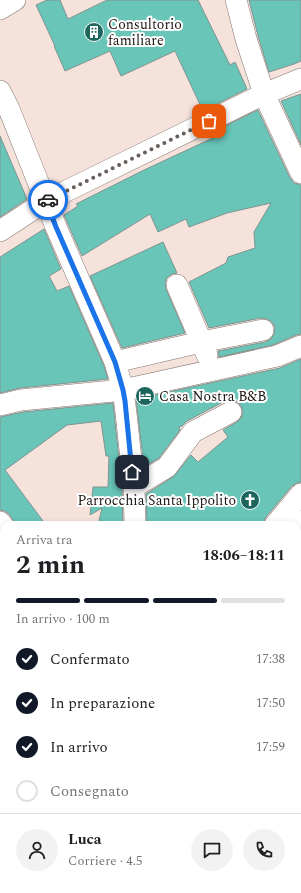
<!DOCTYPE html>
<html lang="it">
<meta charset="utf-8">
<style>
body{margin:0;font-family:Spectral,serif;background:#f2f2f2;color:#202124;height:100vh;display:flex;flex-direction:column;font-size:15px;white-space:nowrap}
*{box-sizing:border-box;margin:0}
p{font-size:13px;color:#757577}
.icon{flex:none;width:22px;height:22px;fill:none;stroke:currentColor;stroke-width:2;stroke-linecap:round;stroke-linejoin:round}
.map{position:relative;flex:1;overflow:hidden}
.details{position:absolute;left:0px;top:521px;width:301px;height:372px;display:flex;flex-direction:column;background:#fff;border-radius:12px 12px 0 0;box-shadow:0 2px 6px #0003}
.details>*{flex:none}
.pin{position:absolute;display:grid;place-items:center;width:34px;height:34px;color:#fff;margin:-17px;border-radius:8px;box-shadow:0 2px 6px #0006}
.courier{position:absolute;display:grid;place-items:center;width:40px;height:40px;margin:-20px;border:3px solid #1a73e8;border-radius:50%;background:#fff;color:#222;box-shadow:0 1px 5px #0007}
.overview em{font-style:normal;font-weight:700}
.overview div{display:flex;flex-direction:column-reverse}
.overview{display:flex;align-items:center;justify-content:space-between;height:68px;padding:0 16px}
h1{font-size:26px;font-weight:700;line-height:30px}
.bar{display:grid;grid-template-columns:repeat(4,1fr);gap:6px 4px;align-content:center;height:48px;padding:0 16px}
.bar i{height:5px;border-radius:3px;background:#e0e0e0}
.bar .current{background:#111827}
.bar p{grid-column:span 4}
.line{display:flex;align-items:center;gap:10px;padding:0 16px;border-top:1px solid #e0e0e0}
.line div{flex:1}
.round{display:grid;place-items:center;flex:none;width:42px;height:42px;border-radius:21px;background:#f2f2f2}
ol{padding:0 16px;list-style:none}
li{display:flex;align-items:center;gap:12px;height:44px}
li p{margin-inline-start:auto}
li .icon{padding:4px;border-radius:50%;background:#111827;color:#fff;stroke-width:4}
li:last-child{color:#757577}
li i{width:22px;height:22px;border:2px solid #e0e0e0;border-radius:50%}
.map>svg:first-child{display:block}
</style>
<div class="map">
<svg width="301" height="893" viewBox="0 0 301 893">
<rect width="100%" height="100%" fill="#f5e3db"/>
<path fill="#68c5b8" stroke="#809390" d="M 47,0 L 60,0 L 68,19 L 107,0 L 198,0 L 230,65 L 235,62 L 247,89 L 203,111 L 175,51 L 121,76 L 110,51 L 65,71 L 54,46 L 55,46 L 36,5 Z
M 249,0 L 301,0 L 301,61 L 294,64 L 269,72 L 258,36 Z
M 301,94 L 301,145 L 281,101 Z
M 258,110 L 290,178 L 294,183 L 301,185 L 301,334 L 296,335 L 273,345 L 219,357 L 218,351 L 265,342 L 271,339 L 274,334 L 275,327 L 272,322 L 267,319 L 261,318 L 209,328 L 189,282 L 226,263 L 228,257 L 255,248 L 254,232 L 271,203 L 227,213 L 189,227 L 186,219 L 158,232 L 150,214 L 82,256 L 64,215 L 78,206 L 76,204 L 144,170 L 215,137 L 213,132 Z
M 0,136 L 27,199 L 0,217 Z
M 44,229 L 61,269 L 49,276 L 57,291 L 69,286 L 104,366 L 108,379 L 20,388 L 0,393 L 0,257 Z
M 163,242 L 177,273 L 172,274 L 167,278 L 165,283 L 166,289 L 185,333 L 122,348 L 90,276 Z
M 301,359 L 301,482 L 297,483 L 292,486 L 266,517 L 263,523 L 263,525 L 147,525 L 146,494 L 173,477 L 191,455 L 198,462 L 228,437 L 223,430 L 237,422 L 241,418 L 243,412 L 241,406 L 238,402 L 231,400 L 225,401 L 187,421 L 182,426 L 179,427 L 180,430 L 159,458 L 144,467 L 136,399 L 280,368 Z
M 113,403 L 122,488 L 123,525 L 98,525 L 102,508 L 90,515 L 93,487 L 108,487 L 109,456 L 106,456 L 101,421 L 67,425 L 5,470 L 46,525 L 16,525 L 13,520 L 9,514 L 5,511 L 0,510 L 0,417 L 23,412 Z"/>
<g fill="none" stroke-linecap="round" stroke-linejoin="round">
<g stroke="#867770" stroke-width="22">
<path id="minor" d="M 236,0 L 246,39 L 264,94 L 301,173
M 0,9 L 15,0
M 0,91 L 9,109 L 56,227 L 115,362 L 123,390 L 126,413 L 134,487 L 135,525
M 0,231 L 46,201 L 264,94 L 301,79
M 177,285 L 207,355
M 115,362 L 201,342 L 263,330
M 0,405 L 21,400 L 123,390 L 277,356 L 301,346
M 134,487 L 167,467 L 193,432 L 231,412
M 285,513 L 301,524
M 0,522 L 4,527
M 275,525 L 301,494
M 297,673 L 301,679
M 0,706 L 4,710
M 297,719 L 301,727
M 0,764 L 4,769
M 0,812 L 4,809
M 297,822 L 301,819
M 65,889 L 66,893
M 28,893 L 32,889
M 227,893 L 234,889"/>
</g>
<use href="#minor" stroke="#fff" stroke-width="21"/>
</g>
<g fill="none" stroke-linecap="round" stroke-linejoin="round">
<path stroke="#685e59" stroke-width="4" stroke-dasharray="0 7.2" d="M 48,200 L 209,121"/>
<path stroke="#1a73e8" stroke-width="5" d="M 48,200 L 46,201 L 56,227 L 115,362 L 123,390 L 125,401 L 132,472"/>
</g>
<defs>
<g id="building-disc" transform="scale(1)"><circle r="9.5" fill="#1c665d" stroke="#fff"/><path d="M-4-6H4V6H1V3H-1V6H-4ZM-2.5-4.3h1.7v1.8h-1.7ZM.8-4.3h1.7v1.8H.8ZM-2.5-1h1.7V.8h-1.7ZM.8-1h1.7V.8H.8Z" fill="#fff"/></g>
<g id="hotel-disc" transform="scale(1)"><circle r="9.5" fill="#1c665d" stroke="#fff"/><path d="M-6-4.5h1.5V1H6V5H4.5V3h-9V5H-6ZM-4 0a1.8 1.8 0 1 1 3.6 0ZM.5 0V-2.5h3Q6-2.5 6 0Z" fill="#fff"/></g>
<g id="church-disc" transform="scale(1)"><circle r="9.5" fill="#1c665d" stroke="#fff"/><path d="M-1.2-6h2.4v3.5h3.3v2.4h-3.3V6h-2.4V-.1h-3.3v-2.4h3.3Z" fill="#fff"/></g>
</defs>
<g fill-rule="evenodd">
<use href="#building-disc" x="94" y="32"/>
<use href="#hotel-disc" x="145" y="396"/>
<use href="#church-disc" x="250" y="500"/>
</g>
<g text-anchor="middle" stroke-width="4" stroke-linejoin="round" paint-order="stroke">
<g font-size="14" fill="#1c1613" stroke="#fff" text-anchor="start">
<text x="108" y="29">Consultorio<tspan x="108" dy="16">familiare</tspan></text>
<text x="159" y="401">Casa Nostra B&amp;B</text>
<text x="236" y="505" text-anchor="end">Parrocchia Santa Ippolito</text>
</g>
</g>
</svg>
<div class="pin" style="left:209px;top:121px;background:#ea580c"><svg class="icon" aria-label="bag" viewBox="0 0 24 24"><path d="M5 8h14l-1 12H6zM9 8a3 3 0 0 1 6 0"/></svg></div>
<div class="pin" style="left:132px;top:472px;background:#1f2937"><svg class="icon" aria-label="home" viewBox="0 0 24 24"><path d="M3 11l9-7 9 7M6 9v11h12V9"/></svg></div>
<div class="courier" style="left:48px;top:200px"><svg class="icon" aria-label="car" viewBox="0 0 24 24"><path d="M5 17H2v-5l4-1 3-4h7l3 4 3 1v5h-3M9 17h6M6 11h13"/><circle cx="7" cy="17" r="2"/><circle cx="17" cy="17" r="2"/></svg></div>
<section class="details">
<div class="overview"><div><h1>2 min</h1><p>Arriva tra</p></div><em>18:06–18:11</em></div>
<div class="bar"><i class="current"></i><i class="current"></i><i class="current"></i><i></i><p>In arrivo · 100 m</p></div>
<ol>
<li><svg class="icon" aria-label="check" viewBox="0 0 24 24"><path d="M5 12l5 5 9-10"/></svg>Confermato<p>17:38</p></li>
<li><svg class="icon" aria-label="check" viewBox="0 0 24 24"><path d="M5 12l5 5 9-10"/></svg>In preparazione<p>17:50</p></li>
<li><svg class="icon" aria-label="check" viewBox="0 0 24 24"><path d="M5 12l5 5 9-10"/></svg>In arrivo<p>17:59</p></li>
<li><i></i>Consegnato</li>
</ol>
<div class="line" style="height:72px"><a class="round"><svg class="icon" aria-label="person" viewBox="0 0 24 24"><circle cx="12" cy="8" r="4"/><path d="M4 21q1-7 8-7t8 7"/></svg></a><div><b>Luca</b><p>Corriere · 4.5</p></div><a class="round"><svg class="icon" aria-label="chat" viewBox="0 0 24 24"><path d="M4 5h16v11H9l-5 4z"/></svg></a><a class="round"><svg class="icon" aria-label="phone" viewBox="0 0 24 24"><path d="M5 4h4l2 5-3 2q2 4 5 5l2-3 5 2v4C11 20 4 13 5 4z"/></svg></a></div>
</section>
</div>
